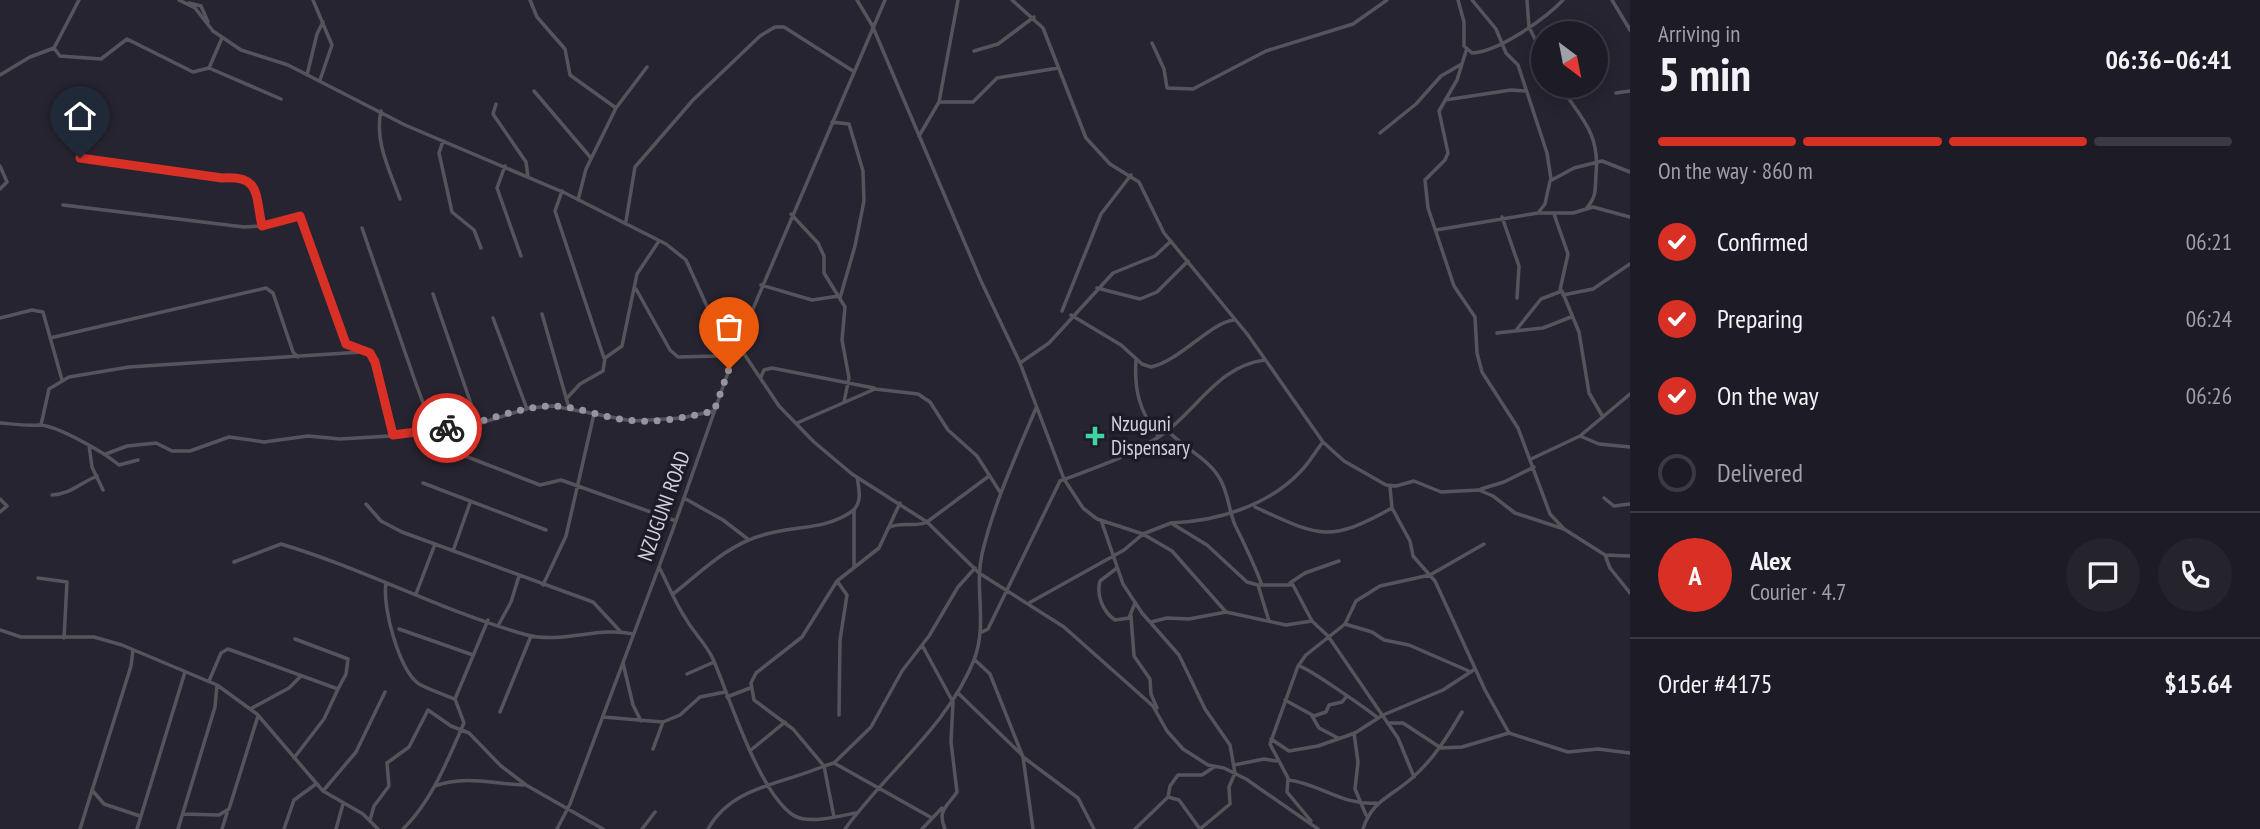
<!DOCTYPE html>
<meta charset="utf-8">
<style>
body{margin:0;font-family:"PT Sans Narrow",sans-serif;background:#25242d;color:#f1f3f6;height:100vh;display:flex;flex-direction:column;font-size:26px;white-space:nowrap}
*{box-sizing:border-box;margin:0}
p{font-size:23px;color:#a0a1a7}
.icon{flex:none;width:38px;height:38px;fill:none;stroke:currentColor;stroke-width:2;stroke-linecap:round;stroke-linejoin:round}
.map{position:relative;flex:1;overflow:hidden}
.side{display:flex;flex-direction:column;background:#1d1b25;width:630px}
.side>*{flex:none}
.needle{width:46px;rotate:148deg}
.controls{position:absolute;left:1531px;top:21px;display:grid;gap:14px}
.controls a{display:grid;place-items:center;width:77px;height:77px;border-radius:50%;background:#1d1b25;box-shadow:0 4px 18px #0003,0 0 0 2px #3b3942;font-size:35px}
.pin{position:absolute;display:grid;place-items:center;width:60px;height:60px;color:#fff;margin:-72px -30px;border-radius:50% 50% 50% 0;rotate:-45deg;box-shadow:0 0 7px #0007}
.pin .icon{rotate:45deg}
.courier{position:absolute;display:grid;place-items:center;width:70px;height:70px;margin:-35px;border:5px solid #d93025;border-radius:50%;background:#fff;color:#222;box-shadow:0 2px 9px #0007}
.headline em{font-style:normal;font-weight:700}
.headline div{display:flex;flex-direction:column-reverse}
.headline{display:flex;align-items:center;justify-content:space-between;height:119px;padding:0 28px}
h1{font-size:46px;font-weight:700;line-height:52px}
.bar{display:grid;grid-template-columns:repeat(4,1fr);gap:10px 7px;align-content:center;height:84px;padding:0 28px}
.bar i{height:9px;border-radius:5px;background:#3b3942}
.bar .active{background:#d93025}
.bar p{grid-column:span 4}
.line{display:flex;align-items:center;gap:18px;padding:0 28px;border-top:2px solid #3b3942}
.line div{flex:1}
.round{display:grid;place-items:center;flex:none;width:74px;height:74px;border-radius:37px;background:#25242d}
ol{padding:0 28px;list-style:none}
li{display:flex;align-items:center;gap:21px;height:77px}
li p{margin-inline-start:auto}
li .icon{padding:7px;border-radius:50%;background:#d93025;color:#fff;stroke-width:4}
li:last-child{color:#a0a1a7}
li i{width:38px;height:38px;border:4px solid #3b3942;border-radius:50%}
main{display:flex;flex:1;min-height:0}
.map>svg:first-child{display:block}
</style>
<main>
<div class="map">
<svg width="1630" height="829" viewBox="0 0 1630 829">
<rect width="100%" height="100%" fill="#272431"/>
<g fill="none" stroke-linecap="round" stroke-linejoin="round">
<path stroke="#56545b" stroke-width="3.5" d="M 179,0 L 195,8 L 213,31 L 241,50 L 288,65 L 405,125 L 565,193 L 666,244 L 686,260 L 710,313 L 728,330 L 779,406 L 814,442 L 852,474 L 927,522 L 979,573 L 1064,627 L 1153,706 L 1167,731 L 1183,749 L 1208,765 L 1224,768 L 1246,779 L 1318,829
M 313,0 L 332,45 L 320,80
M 530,0 L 537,17 L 565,49 L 570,75 L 616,108 L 586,169 L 578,200
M 857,0 L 872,25 L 981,281 L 1020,363 L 1064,479 L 1083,508 L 1097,519 L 1143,534 L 1171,523 L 1207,545 L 1247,582 L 1258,585 L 1293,585 L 1312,621 L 1328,636 L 1398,738 L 1414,777
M 1012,0 L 1043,28 L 1086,138 L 1110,164 L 1139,182 L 1164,233 L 1248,335 L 1323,442 L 1344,461 L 1386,485 L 1396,486 L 1414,481 L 1441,492 L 1479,490 L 1493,496 L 1515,513 L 1564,529
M 1458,0 L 1464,22 L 1464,46 L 1472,53 C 1498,52 1545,19 1563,0
M 1472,0 L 1496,29 L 1506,53 L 1518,65 L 1547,153 L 1551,179
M 1527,0 L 1529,27 L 1544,57
M 1612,0 L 1630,30
M 189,3 L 201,6 L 208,22
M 1152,43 L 1164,69 L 1167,88 L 1193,89 L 1266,51 L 1353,24 L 1387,0
M 54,48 L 60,56 L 101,59 L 127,39 L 193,72 L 209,68 L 222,38
M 974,51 L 998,44 L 1034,17
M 1466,51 L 1457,80 L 1439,111 L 1448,153 L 1445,160 L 1425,180 L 1428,208 L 1454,286 L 1475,317 L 1477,353 L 1482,372 L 1518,428 L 1550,514 L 1564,529 L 1605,555 L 1630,556
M 209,68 L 281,99
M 0,75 L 30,57 L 54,48 L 79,0
M 307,75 L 317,34 L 323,22
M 1560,86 C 1581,118 1600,133 1596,174 C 1595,190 1597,196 1586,209
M 534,91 L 591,158
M 1616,93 L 1630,91
M 1445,100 L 1511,90 L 1525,91
M 939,102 L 973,102 L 997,78 L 1058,68
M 496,104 L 493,114 L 526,162 L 528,177
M 616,108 L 647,67
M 381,111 C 374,141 390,171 400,199
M 832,122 L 849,124 L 863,171 L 864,201 L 855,246 L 840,298
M 1380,133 L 1416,104 L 1441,76 L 1460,65
M 919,136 L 939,102 L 958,0
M 443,141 L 439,153 L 452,212 L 474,230 L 481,248
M 80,158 L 222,178 C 261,175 255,194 262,226
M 0,166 L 7,182 L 0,189
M 505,166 L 497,188 L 521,256
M 562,191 L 555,211 L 604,358
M 63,205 L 244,227 L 262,226 L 300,216 L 345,340 L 360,351
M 1538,213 L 1545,204 L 1550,181 L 1574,168 L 1602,161 L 1630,172
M 791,214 L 818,243 L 824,256 L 824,273 L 845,307 L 842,340 L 849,378 L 844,402
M 1554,214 L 1568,254 L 1560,290
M 1502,217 L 1519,266 L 1517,298
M 626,221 L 635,167 L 693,100 L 760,36 L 775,27 L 784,27 L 853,71
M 362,228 L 415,381 L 430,422 L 437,430
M 1436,230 L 1538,213 L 1573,213 L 1593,207 L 1630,217
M 761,285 L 812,300 L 839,296
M 1097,288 L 1140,299 L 1157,292 L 1188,261
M 636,289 L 670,350 L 678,357 L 718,356 L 726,349 L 736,348
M 433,294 L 478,424
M 1563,295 L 1593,289 L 1630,264
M 1062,311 L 1101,214 L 1131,175
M 542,314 L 569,408
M 1071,315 L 1121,345 L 1142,364 L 1151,367 C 1181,360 1211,322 1234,320
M 0,318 L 32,310 L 43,312 L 62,380
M 493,318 L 527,409
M 1517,329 L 1541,299 L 1562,291 L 1579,332 L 1589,393 L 1603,417
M 1497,333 L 1543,328 L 1571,317
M 50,338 L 266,288 L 273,293 L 293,352 L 298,357
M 1136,359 C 1134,390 1139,410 1158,436
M 1020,363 L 1049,343 L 1113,273 L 1155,256 L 1171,241
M 761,377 L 764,370 L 772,368 L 874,388
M 567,398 L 580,384 L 603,371 L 605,358 L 622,346 L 637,274 L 659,241
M 0,423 C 13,424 26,426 39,425 C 57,425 105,453 119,465 L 138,460
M 797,423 L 875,389 L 918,394 L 930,402 L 948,430 L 977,456 L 1000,492
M 41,425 L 49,389 L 69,377 L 129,367 L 362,352 L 370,353 L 375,362 L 393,435
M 446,429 L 452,451 L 540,485 L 561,480 L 676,521
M 1168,431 C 1185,449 1208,458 1220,479 C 1228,492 1229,511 1235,525 C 1245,545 1254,564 1262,585
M 1580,436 L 1599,444 L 1630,447
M 89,445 L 92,467 L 103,490
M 106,454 L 127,446 L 156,443 L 172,451 L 190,451 L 229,437 L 264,442 L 308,436 L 340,439 L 407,435 L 478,424 L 529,408 L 553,406 L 632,421 L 682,418 L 713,411
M 1531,459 L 1580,436 L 1630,394
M 423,483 L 546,530
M 1390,487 L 1392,508 L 1410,541 L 1413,556 L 1435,581 L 1485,690 L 1509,733
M 1481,489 L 1504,482 L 1534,467
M 52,495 C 71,494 80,483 97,476
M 684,498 L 723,520 L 749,540
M 1604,498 L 1614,506 L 1630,504
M 0,499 L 7,506 L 0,512
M 900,503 L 879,548 L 837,581 L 802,637 L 756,673 L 751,683 L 754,700 L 793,729 L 824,766 L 834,763 L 932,818
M 366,504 L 381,521 L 402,532 L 593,602 L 620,631
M 1255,507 C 1318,536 1328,544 1392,508
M 854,510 L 854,568
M 1101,520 L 1123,584 L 1142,613 L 1179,655 L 1205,709 L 1230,745 L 1235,773 L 1229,787 L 1230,804 L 1200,829
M 1171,523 C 1217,521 1268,506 1300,472 C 1309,463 1315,452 1323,442
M 890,527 C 903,521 915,528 927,522 L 989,476
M 453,551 L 470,503
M 1605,555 L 1610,568 L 1630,593
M 234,562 L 281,544 C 365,569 444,612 527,635 C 562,644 599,626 633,634
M 659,567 C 668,584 675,603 686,619 C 694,633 706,644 713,659 C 730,698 758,791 793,815 C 808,825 838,816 856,813
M 1117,568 L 1100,581 C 1096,595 1103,612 1115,620 L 1129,618 L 1135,603
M 38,578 L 67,582 L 64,638
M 837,581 L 847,595 L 840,640 L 839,715
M 386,583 C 382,607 399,670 419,684 C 430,690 443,694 454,699
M 1290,583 L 1305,573 L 1339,561
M 543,585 L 566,536 L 594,414
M 1258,585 L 1269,621
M 416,594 L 435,544
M 673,594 C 701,572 727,545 763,535 C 793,525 823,531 851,512 C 863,504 859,489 857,477
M 1029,603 L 1124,550 L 1143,534 L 1172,551 L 1226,612
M 1131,616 L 1134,656 L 1150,679 L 1151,694 L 1157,708
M 1151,622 L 1167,618 L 1189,619 L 1226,612 L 1286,625 L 1312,621
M 499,624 L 511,602 L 519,576
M 1345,624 L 1372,632 L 1384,640 L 1409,645 L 1471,672
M 399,629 L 473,655
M 0,630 L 21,637 L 94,637 L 122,645 L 217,685 L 257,714 L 323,791 L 363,814 L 378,829
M 980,633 L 988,629 L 1060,481 C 1095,468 1137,454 1167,431 C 1199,406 1221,365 1265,360
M 295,639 L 348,659 L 346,674 L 338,689
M 922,645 L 953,702 L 951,742 L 957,792 C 947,807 937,810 945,829
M 975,660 L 990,674 L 1023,757 L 1033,829
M 623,663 L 633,705 L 641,721
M 1299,666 C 1307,667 1368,710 1378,718
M 687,674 L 714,662
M 209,681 L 221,653 L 228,649 L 338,689 L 324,719 L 294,758
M 958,693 L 1022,755
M 727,697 L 750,688
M 1285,700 L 1314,716 L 1326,712 L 1329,705 L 1342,702 L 1347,696
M 252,708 L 289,688 L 301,676
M 500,712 L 531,636
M 1312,716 L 1319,728 L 1338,738
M 603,717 L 663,722 L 680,715 L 700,697 L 725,692
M 1388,723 L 1403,723 L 1441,748 L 1462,747 L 1509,733 L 1568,752 L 1598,749 L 1630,753
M 1354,733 L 1358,762 L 1355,789 L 1366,815
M 1271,739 L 1289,751 L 1318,746 L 1355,733 L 1383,715 L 1443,690 L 1475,669
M 653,749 L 663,722
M 751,750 L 785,722
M 1023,757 L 1078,798 L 1094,829
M 834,763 L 871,727 L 902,671 L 929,636 L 958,587 L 975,568
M 1234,765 L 1264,759 L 1276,761
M 1289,780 C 1320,784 1344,806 1376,803
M 435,786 C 466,775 493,784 524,785
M 92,790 L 104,804 L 140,816
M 323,791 L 356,752 L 385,692
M 1168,797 L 1179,800 L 1200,829
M 183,814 L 219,815 L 229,809 L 258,716
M 370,820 L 374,806 L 389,786 L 387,763 L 409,747 L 428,710 L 451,726 L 469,733 L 501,766 L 526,785 L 603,829
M 1311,821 L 1287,792 L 1288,778 L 1270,744 L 1298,666 L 1306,655 L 1345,624 L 1356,601 L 1380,586 L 1430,575 L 1484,544
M 80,829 L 131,666 L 133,650
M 137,829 L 185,672
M 178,829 L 215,707 L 217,685
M 222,829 L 227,813
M 284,829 L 294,800 L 316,784
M 336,829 L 343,804
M 403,829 C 432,801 448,759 464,723 L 455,699 L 488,620
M 557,829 L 570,804 L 672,532 L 738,344 L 885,0
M 642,829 L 655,812
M 708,829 C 732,786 783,784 824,766 L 834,817
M 845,829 C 887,771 947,727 974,660 C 988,624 974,589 982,554 C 994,503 1016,456 1036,408
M 922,829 L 942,808
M 1135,829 L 1168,797 L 1170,786 L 1178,775 L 1202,775 L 1214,767
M 1363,829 C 1372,800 1391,797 1412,778 C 1433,760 1448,736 1462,712"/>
</g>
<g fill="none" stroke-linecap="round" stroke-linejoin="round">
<path stroke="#96949f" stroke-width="7" stroke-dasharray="0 12.6" d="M 447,428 C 483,424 518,406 553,406 C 578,406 603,418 628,420 C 656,424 687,417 714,411 L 729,369"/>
<path stroke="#d93025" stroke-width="9" d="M 80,158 L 222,178 C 261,175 255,194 262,226 L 300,216 L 346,344 L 370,353 L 375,362 L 393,435 L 447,428"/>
</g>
<path fill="#3fd4a2" stroke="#1d1b27" stroke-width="2.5" d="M1091.5 425.5h7v7h7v7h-7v7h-7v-7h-7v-7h7z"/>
<g text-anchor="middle" stroke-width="7" stroke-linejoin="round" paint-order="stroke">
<g font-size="21" fill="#d2d1da" stroke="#1d1b27" text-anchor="start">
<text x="1111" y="431">Nzuguni<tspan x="1111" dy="24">Dispensary</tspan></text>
</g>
<g font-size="21" fill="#d2d1da" stroke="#1d1b27">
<text transform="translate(664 506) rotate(-70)" y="7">NZUGUNI ROAD</text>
</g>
</g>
</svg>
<div class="controls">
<a><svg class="needle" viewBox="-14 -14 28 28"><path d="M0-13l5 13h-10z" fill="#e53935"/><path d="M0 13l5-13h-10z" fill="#a0a1a7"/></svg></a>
</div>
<div class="pin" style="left:729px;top:369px;background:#ea580c"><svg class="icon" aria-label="bag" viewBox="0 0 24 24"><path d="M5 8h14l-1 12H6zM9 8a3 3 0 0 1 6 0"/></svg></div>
<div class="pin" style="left:80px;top:158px;background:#1f2937"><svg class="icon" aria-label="home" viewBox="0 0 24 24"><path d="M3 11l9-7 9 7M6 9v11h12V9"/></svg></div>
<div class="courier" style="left:447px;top:428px"><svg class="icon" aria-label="bike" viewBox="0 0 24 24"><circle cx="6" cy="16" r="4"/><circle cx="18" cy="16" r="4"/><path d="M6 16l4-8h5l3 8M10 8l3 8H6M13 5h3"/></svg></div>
</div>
<section class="side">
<div class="headline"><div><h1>5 min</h1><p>Arriving in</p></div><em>06:36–06:41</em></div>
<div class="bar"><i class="active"></i><i class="active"></i><i class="active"></i><i></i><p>On the way · 860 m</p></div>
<ol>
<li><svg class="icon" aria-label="check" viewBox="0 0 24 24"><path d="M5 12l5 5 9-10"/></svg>Confirmed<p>06:21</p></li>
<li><svg class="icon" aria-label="check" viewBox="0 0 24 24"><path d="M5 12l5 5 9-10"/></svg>Preparing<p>06:24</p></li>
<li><svg class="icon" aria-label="check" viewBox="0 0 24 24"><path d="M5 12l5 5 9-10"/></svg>On the way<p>06:26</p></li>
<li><i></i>Delivered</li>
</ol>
<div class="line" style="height:126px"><b class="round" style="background:#d93025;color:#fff">A</b><div><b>Alex</b><p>Courier · 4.7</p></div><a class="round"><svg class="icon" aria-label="chat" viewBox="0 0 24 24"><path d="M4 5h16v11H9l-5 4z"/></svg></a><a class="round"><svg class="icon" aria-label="phone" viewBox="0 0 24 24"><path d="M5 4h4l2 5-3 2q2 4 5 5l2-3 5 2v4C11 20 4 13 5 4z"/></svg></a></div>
<div class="line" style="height:91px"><div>Order #4175</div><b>$15.64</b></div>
</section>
</main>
